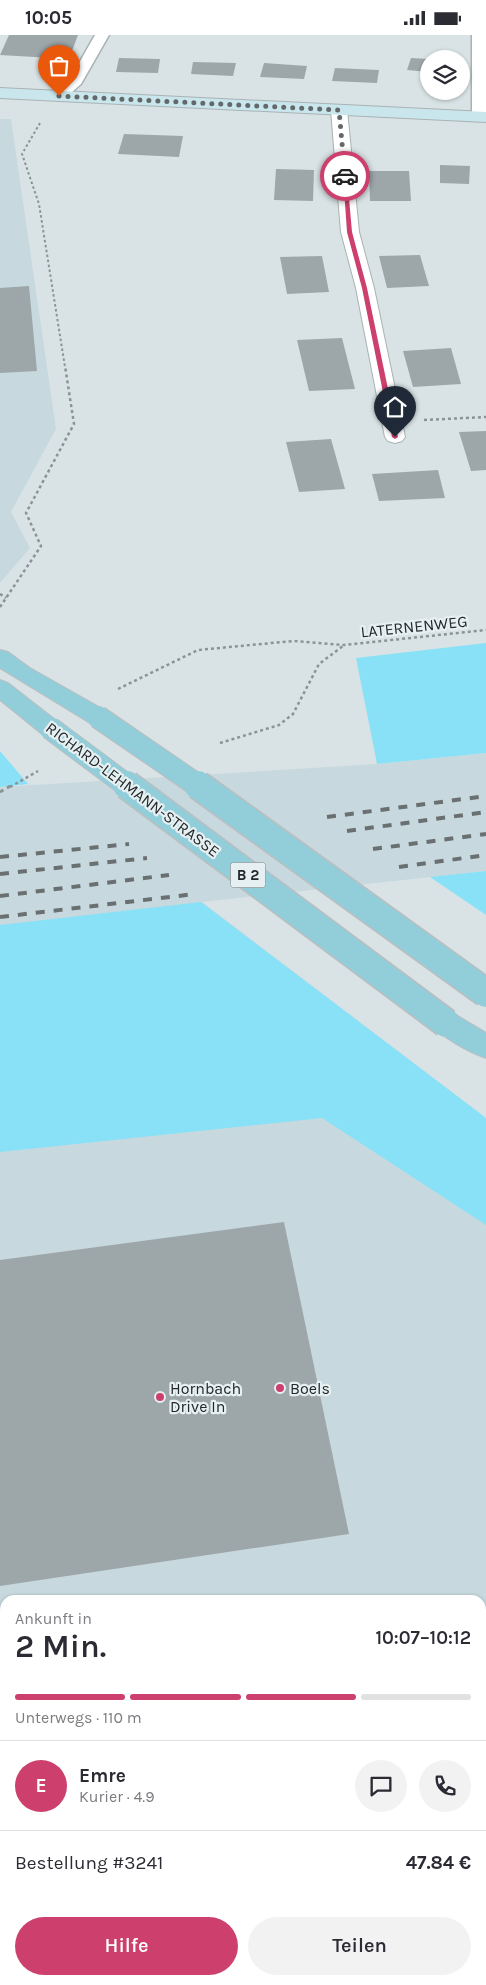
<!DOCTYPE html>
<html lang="de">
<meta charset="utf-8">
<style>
body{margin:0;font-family:Karla,sans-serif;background:#f2f2f3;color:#2b2b33;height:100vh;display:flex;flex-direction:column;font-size:19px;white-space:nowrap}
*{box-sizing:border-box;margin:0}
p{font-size:16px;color:#7c7c81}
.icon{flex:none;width:28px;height:28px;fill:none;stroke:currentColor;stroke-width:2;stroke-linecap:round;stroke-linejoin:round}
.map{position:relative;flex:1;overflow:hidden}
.sheet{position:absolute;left:0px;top:1560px;width:486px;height:390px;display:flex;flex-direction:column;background:#fff;border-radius:15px 15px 0 0;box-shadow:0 1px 4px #0004}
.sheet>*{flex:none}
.controls{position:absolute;left:420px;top:15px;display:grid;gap:10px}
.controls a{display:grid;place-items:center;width:50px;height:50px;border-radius:50%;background:#fff;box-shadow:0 1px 4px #0004;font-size:25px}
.pin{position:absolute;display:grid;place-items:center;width:42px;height:42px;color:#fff;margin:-51px -21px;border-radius:50% 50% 50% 0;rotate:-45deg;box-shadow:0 0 5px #0007}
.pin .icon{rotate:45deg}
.courier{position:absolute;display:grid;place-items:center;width:50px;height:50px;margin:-25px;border:4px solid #cd406d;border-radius:50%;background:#fff;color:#222;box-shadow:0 1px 6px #0007}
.overview em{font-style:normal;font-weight:600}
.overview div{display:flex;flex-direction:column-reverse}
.overview{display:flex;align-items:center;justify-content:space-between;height:85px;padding:0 15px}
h1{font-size:32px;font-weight:600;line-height:38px}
.bar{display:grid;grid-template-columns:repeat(4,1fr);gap:8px 5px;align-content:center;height:60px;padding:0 15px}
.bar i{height:6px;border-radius:4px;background:#e1e1e2}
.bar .active{background:#cd406d}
.bar p{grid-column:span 4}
.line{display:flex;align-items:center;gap:12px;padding:0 15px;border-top:1px solid #e1e1e2}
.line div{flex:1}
.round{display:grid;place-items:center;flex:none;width:52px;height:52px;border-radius:26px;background:#f2f2f3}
.action{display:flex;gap:10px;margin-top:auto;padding:10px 15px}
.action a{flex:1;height:58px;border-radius:30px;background:#cd406d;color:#fff;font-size:20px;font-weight:600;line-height:58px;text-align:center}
.action a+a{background:#f2f2f3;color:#2b2b33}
.status{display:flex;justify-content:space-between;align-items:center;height:35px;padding:0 25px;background:#fff;direction:ltr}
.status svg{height:14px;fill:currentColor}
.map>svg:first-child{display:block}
</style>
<div class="status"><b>10:05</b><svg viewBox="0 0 49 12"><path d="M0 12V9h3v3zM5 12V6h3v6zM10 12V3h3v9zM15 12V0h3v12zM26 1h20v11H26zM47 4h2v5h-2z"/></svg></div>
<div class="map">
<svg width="486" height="1950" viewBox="0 0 486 1950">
<rect width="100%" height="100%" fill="#d9e3e5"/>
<path fill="#c7d9de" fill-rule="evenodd" d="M 0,84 L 11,84 L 56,394 L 11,477 L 30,513 L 0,548 Z
M 486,718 L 486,836 L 202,867 L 486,1083 L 486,1950 L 0,1950 L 0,752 L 377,729 ZM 5,1565 L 481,1565 L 481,1945 L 5,1945 Z"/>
<path fill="#88e1f7" d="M 486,608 L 486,718 L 377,729 L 356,623 Z
M 0,716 L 28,749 L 0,752 Z
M 486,836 L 486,880 L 430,842 Z
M 201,867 L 486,1083 L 486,1190 L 322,1083 L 0,1117 L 0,890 Z"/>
<path fill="#9da6a9" d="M 9,0 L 78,0 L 69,24 L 0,20 Z
M 119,23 L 160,24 L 158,38 L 116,37 Z
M 411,23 L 429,24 L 429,37 L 407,35 Z
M 193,27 L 236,28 L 233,41 L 191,39 Z
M 264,28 L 307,31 L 304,44 L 260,42 Z
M 335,33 L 379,35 L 377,48 L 332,46 Z
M 124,99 L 183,101 L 179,122 L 118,119 Z
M 440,130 L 470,131 L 469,149 L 440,148 Z
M 276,134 L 314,135 L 313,166 L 274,165 Z
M 369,136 L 409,136 L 411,166 L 370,166 Z
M 420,220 L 429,251 L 387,253 L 379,221 Z
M 322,221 L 329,257 L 287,259 L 280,222 Z
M 29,251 L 37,336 L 0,338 L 0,253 Z
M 342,303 L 355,354 L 309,356 L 297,305 Z
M 451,313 L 461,349 L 413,352 L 403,316 Z
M 486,396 L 486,435 L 471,436 L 459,397 Z
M 331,404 L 345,454 L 299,457 L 286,407 Z
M 438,435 L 445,463 L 379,466 L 372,439 Z
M 284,1187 L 349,1499 L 0,1551 L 0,1225 Z
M 5,1864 L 5,1945 L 262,1945 L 262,1950 L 0,1950 L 0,1865 Z"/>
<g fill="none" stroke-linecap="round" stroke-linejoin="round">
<g stroke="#a9b2b4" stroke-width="3">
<path id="lane" d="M 95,0 L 109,0 L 81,49 L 64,64 L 54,64 L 52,61 L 70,44 Z
M 472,0 L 486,0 L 486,82 L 479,85 L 474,84 L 472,81 Z"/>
</g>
<g stroke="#a9b2b4" stroke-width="2">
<path id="street" d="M 339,70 L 345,72 L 347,75 L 359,197 L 374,253 L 405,402 L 402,406 L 395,408 L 388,406 L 385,402 L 356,253 L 341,197 L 331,75 L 333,72 Z
M 263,1945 L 303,1945 L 304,1950 L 264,1950 Z"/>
</g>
<g stroke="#a9b2b4" stroke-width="2">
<path id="secondary" d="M 0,53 L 486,77 L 486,87 L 0,63 Z"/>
</g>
<g stroke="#bdbebf" stroke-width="2">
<path id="primary" d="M 0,615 L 8,617 L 30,633 L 106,676 L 110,682 L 106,688 L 98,690 L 90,688 L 0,633 Z
M 0,645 L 8,648 L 58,687 L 62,693 L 58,699 L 50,701 L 42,699 L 0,665 Z
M 446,977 L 456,980 L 486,998 L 486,1023 C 471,1018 440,1002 432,988 L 436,980 Z"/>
</g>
<path stroke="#8b9394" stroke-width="2" stroke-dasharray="2.5 2.5" stroke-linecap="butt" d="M 40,88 L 22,119 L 39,169 L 65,332"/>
<path stroke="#8b9394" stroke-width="2.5" stroke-dasharray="3 3" stroke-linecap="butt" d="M 424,385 L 486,382
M 0,559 L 6,563
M 0,572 L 41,511 L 26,478 L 74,389 L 65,331
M 118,654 L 198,615 L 293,606 L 344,610 L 486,595
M 220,708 L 279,690 L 293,679 L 319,629 L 343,611
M 10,752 L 38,736"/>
<path stroke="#8b9394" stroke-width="3" stroke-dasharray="4 4" stroke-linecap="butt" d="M 0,757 L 12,750"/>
<use href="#lane" fill="#fff" fill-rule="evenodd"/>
<use href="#street" fill="#fff" fill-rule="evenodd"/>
<use href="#secondary" fill="#c9e6ec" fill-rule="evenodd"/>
<use href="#primary" fill="#92cdda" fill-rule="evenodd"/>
<path stroke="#6a7072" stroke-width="4" stroke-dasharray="9 9" stroke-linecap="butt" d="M 327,782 L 486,761
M 347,796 L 486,777
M 373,814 L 486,799
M 0,822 L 129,809
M 399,832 L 486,820
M 0,839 L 147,823
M 0,861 L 169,840
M 0,882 L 195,859"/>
<g stroke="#bdbebf" stroke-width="24" stroke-linecap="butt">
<path id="primary-bridge-far1" d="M 98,682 L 200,752
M 50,693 L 129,752"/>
</g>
<g stroke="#bdbebf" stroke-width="31" stroke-linecap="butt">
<path id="primary-bridge" d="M 127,750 L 446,988
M 198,750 L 486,958"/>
</g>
<use href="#primary-bridge-far1" stroke="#92cdda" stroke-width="22"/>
<use href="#primary-bridge" stroke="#92cdda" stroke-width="28"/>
</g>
<path fill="#cd406d" d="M 343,140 L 347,141 L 352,197 L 367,253 L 398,402 L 395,404 L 392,402 L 362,253 L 347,197 Z"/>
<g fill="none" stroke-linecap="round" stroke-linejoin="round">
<path stroke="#63696b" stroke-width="5" stroke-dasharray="0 9" d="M 59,61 L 339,75 L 345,141"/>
</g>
<g fill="#cd406d" stroke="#e6f0f2" stroke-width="2">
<circle cx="280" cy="1353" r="5"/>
<circle cx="160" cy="1362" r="5"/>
</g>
<g text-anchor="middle" stroke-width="4.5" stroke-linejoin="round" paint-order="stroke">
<rect fill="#e6f0f2" stroke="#5e6465" stroke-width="1" x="230.5" y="827.5" width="35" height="25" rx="4"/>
<g font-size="15" font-weight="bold" fill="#242829">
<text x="248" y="845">B 2</text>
</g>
<g font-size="16" fill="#242829" stroke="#e6f0f2">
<text transform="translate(414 591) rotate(-6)" y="6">LATERNENWEG</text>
<text transform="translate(133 754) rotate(37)" y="6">RICHARD-LEHMANN-STRASSE</text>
</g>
<g font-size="16" fill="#242829" stroke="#e6f0f2" text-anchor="start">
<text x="170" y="1359">Hornbach<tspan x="170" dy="18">Drive In</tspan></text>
<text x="290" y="1359">Boels</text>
</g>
</g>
</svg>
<div class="controls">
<a><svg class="icon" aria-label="layers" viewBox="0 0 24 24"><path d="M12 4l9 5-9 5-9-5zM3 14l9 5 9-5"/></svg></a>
</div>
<div class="pin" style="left:59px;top:61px;background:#ea580c"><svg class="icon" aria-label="bag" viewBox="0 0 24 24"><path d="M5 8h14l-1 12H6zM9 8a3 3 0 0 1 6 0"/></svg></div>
<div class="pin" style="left:395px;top:402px;background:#1f2937"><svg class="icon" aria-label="home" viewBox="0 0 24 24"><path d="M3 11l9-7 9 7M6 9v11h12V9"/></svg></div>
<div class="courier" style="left:345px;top:141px"><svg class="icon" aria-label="car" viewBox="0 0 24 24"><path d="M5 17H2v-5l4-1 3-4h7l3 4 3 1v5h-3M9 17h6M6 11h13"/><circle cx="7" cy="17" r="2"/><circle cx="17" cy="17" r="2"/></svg></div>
<section class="sheet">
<div class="overview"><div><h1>2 Min.</h1><p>Ankunft in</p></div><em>10:07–10:12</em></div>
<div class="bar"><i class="active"></i><i class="active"></i><i class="active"></i><i></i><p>Unterwegs · 110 m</p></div>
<div class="line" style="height:90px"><b class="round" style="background:#cd406d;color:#fff">E</b><div><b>Emre</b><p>Kurier · 4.9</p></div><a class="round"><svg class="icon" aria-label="chat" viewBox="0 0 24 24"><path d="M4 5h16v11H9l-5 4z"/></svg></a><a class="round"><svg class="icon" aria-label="phone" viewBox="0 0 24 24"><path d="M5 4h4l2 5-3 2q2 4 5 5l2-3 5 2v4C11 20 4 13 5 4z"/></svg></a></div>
<div class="line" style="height:65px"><div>Bestellung #3241</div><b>47.84 €</b></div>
<div class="action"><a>Hilfe</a><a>Teilen</a></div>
</section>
</div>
